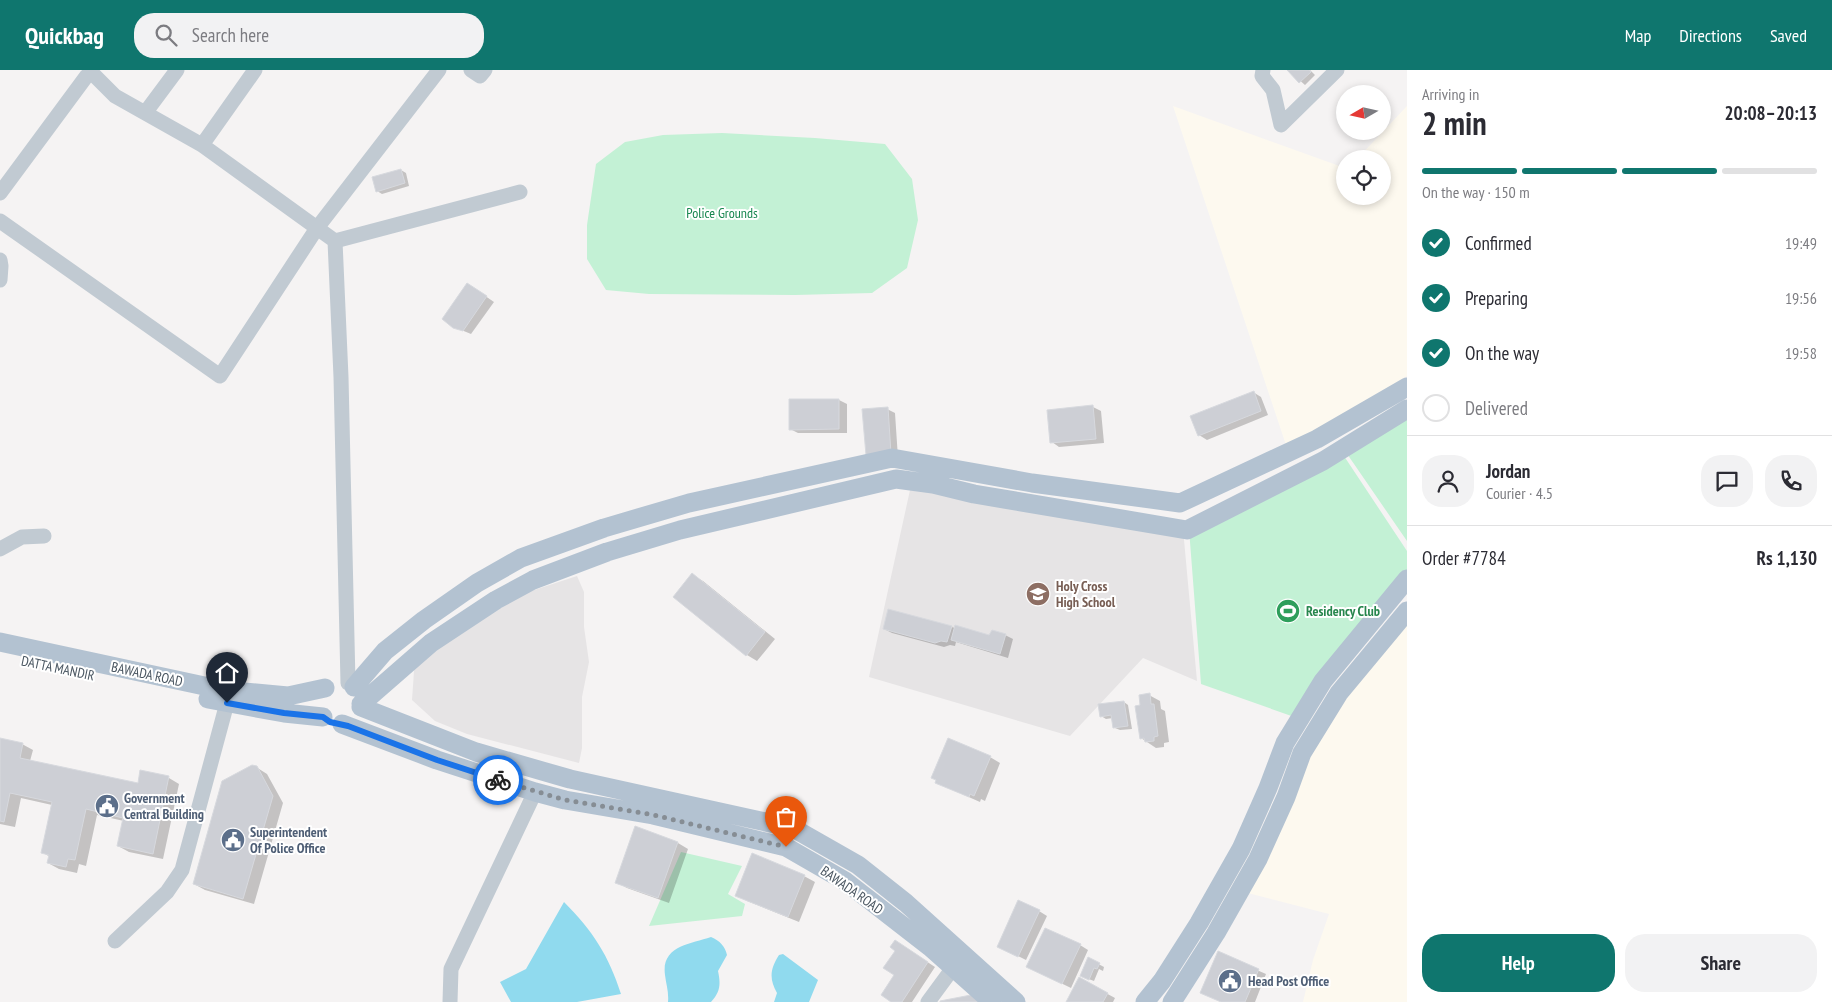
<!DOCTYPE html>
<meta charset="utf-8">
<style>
body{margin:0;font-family:"PT Sans Narrow",sans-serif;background:#f2f2f3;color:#2b2b33;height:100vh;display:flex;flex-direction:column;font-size:19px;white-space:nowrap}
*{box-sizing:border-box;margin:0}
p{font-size:16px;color:#7c7c81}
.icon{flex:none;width:28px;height:28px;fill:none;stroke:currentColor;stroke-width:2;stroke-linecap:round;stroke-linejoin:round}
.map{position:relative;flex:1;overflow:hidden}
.side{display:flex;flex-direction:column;background:#fff;width:425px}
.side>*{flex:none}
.needle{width:32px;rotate:261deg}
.fabs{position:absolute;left:1336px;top:15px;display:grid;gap:10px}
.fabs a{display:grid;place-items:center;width:55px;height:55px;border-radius:50%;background:#fff;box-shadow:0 2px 8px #0003;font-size:25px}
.pin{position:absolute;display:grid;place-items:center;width:42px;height:42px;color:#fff;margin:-51px -21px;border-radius:50% 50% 50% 0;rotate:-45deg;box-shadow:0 0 5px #0007}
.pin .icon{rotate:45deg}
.courier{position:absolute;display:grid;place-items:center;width:50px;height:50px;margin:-25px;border:4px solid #1a73e8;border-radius:50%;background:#fff;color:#222;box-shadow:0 1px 6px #0007}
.summary em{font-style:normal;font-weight:600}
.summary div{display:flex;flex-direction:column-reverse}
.summary{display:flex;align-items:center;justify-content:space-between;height:85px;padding:0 15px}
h1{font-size:32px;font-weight:600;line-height:38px}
.bar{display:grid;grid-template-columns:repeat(4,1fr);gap:8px 5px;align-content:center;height:60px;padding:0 15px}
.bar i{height:6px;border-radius:4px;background:#e1e1e2}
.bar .selected{background:#0f766e}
.bar p{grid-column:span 4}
.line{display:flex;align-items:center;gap:12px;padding:0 15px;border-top:1px solid #e1e1e2}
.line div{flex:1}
.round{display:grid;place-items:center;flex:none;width:52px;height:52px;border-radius:20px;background:#f2f2f3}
ol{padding:0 15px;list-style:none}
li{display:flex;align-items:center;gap:15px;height:55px}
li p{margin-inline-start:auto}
li .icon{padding:5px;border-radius:50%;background:#0f766e;color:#fff;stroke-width:4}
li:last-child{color:#7c7c81}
li i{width:28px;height:28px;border:2px solid #e1e1e2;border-radius:50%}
.cta{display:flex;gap:10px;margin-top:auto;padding:10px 15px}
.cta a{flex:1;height:58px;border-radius:20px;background:#0f766e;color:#fff;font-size:20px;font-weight:600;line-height:58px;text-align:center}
.cta a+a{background:#f2f2f3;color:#2b2b33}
header{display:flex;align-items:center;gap:30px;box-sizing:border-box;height:70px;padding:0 25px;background:#0f766e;color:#fff}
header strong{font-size:24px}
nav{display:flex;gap:28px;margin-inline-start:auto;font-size:18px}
.search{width:350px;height:45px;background:#f2f2f3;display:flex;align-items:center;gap:12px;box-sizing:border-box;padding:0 18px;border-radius:20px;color:#7c7c81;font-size:19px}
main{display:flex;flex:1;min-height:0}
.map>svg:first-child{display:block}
</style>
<header>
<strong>Quickbag</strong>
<div class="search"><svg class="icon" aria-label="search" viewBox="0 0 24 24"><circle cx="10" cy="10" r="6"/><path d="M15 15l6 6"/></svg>Search here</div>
<nav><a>Map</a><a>Directions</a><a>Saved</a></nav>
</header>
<main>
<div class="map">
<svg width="1407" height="932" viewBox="0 0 1407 932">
<rect width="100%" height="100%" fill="#f5f3f3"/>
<path fill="#fdf9ef" d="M 1173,36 L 1345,98 L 1345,126 L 1382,126 L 1382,89 L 1357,89 L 1407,36 L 1407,306 L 1289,384 Z
M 1407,541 L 1407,932 L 1303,932 L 1313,890 L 1329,844 L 1240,821 L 1302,683 Z"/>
<path fill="#e6e4e5" d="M 912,411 L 1183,459 L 1197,611 L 1143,588 L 1070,666 L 869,607 Z
M 577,506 L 584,522 L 584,557 L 589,592 L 582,627 L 582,678 L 579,693 L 467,664 L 435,651 L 412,630 L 415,587 L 522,524 Z"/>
<path fill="#c3f1d5" d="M 722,63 L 815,68 L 885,74 L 912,109 L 918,150 L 907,198 L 872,223 L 795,225 L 649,224 L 606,220 L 587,189 L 587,155 L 596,94 L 625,72 L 663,65 Z
M 1407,339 L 1407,471 L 1343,378 Z
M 1340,380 L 1407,481 L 1407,509 L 1300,649 L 1201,614 L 1189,459 Z
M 681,782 L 742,796 L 728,824 L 745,834 L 742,846 L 649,856 Z"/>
<path fill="#90daee" d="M 564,832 C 593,861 609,886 621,924 L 577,932 L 511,932 L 500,912 L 526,899 Z
M 711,867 C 720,871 725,876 727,885 L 718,901 C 721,915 720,922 711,932 L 668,932 C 669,922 666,914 665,905 C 661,876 690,874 711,867 Z
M 783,884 L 818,910 L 809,932 L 774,932 L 777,923 C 769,909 770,899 779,885 Z"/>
<path fill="#0003" d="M 1288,0 L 1310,0 L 1315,5 L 1305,15 Z
M 401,100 L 406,103 L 409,116 L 382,124 L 377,121 Z
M 475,219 L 494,232 L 471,264 L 454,257 Z
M 1253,322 L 1261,327 L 1268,345 L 1207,370 L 1199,365 Z
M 839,330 L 847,334 L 847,363 L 798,363 L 790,359 Z
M 1093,337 L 1101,341 L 1104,373 L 1059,377 L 1052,372 Z
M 887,339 L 895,343 L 898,388 L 875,389 Z
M 692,505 L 703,511 L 775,569 L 757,591 L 747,585 Z
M 951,557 L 990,566 L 1005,565 L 1013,569 L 1008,588 L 956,572 L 955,576 L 950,575 L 944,577 L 892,563 L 884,559 Z
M 1149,625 L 1160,631 L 1161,639 L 1165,641 L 1169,672 L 1164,673 L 1164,677 L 1156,678 L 1141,668 L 1141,637 Z
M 1124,632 L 1128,635 L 1132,659 L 1120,660 L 1115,658 L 1113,648 L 1106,649 L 1101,646 Z
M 0,669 L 22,674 L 33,680 L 30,691 L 139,715 L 169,708 L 179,714 L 163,789 L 129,782 L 118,776 L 124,751 L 97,745 L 86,796 L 79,794 L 77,803 L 59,799 L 48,793 L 50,787 L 42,782 L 52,735 L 21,728 L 15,757 L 0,754 Z
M 990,687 L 1000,693 L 985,731 L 981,729 L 980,732 L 937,713 Z
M 256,697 L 267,704 L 283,733 L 254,834 L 205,820 L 194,814 Z
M 636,758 L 678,773 L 688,779 L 669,833 L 627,818 L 616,812 Z
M 804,806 L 815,812 L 799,852 L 747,831 L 736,825 Z
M 1039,841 L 1047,846 L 1026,890 L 1006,880 Z
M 1080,875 L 1088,880 L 1071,918 L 1036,901 Z
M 903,876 L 935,897 L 912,932 L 893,932 L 896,880 Z
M 1218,883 L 1266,904 L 1255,932 L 1221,932 Z
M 1089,889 L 1104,897 L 1103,901 L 1099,899 L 1094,911 L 1086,908 Z
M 1080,909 L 1115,928 L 1113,932 L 1068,932 Z"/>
<path fill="#cdcfd5" stroke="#d7d9de" d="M 1287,0 L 1309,0 L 1311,2 L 1299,13 Z
M 401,99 L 405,113 L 376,122 L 372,107 Z
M 467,213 L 487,226 L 463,261 L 453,258 L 442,249 Z
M 1254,321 L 1261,341 L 1198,366 L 1190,346 Z
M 789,329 L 839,329 L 839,359 L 789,360 Z
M 1093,335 L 1096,369 L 1050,373 L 1047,340 Z
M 888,337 L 891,384 L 866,385 L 862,339 Z
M 692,503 L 765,562 L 746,586 L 673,527 Z
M 888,539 L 952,556 L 947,572 L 941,571 L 935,573 L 883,559 Z
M 955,555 L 989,565 L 992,560 L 1006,564 L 1000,584 L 951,570 Z
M 1150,623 L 1151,634 L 1154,634 L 1158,666 L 1154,667 L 1154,671 L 1145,672 L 1144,668 L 1140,669 L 1135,636 L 1140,635 L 1139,625 Z
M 1124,631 L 1128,656 L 1113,658 L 1111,645 L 1100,647 L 1098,634 Z
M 0,668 L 23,673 L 20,688 L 138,713 L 140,700 L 169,706 L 153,784 L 117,776 L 123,748 L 86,739 L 75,790 L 68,789 L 66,797 L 47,793 L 49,785 L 41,783 L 52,732 L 10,723 L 4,752 L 0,751 Z
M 948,668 L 991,686 L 974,726 L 970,724 L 969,727 L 935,713 L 936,710 L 931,708 Z
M 252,695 L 257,696 L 273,726 L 243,829 L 193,814 L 222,711 Z
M 635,756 L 678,772 L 658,828 L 615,813 Z
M 752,783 L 805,805 L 788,847 L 735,826 Z
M 1018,830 L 1040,840 L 1018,887 L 997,877 Z
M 1045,858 L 1081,874 L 1062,914 L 1026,897 Z
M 895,870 L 928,892 L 902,932 L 891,932 L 881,925 L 894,905 L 883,898 L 895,881 L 890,877 Z
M 1218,881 L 1259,899 L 1245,932 L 1221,932 L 1200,923 Z
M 1088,887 L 1100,893 L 1097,899 L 1094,898 L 1089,910 L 1080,906 Z
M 1079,907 L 1108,923 L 1103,932 L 1066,932 Z
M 976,924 L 978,932 L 940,932 L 940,931 Z"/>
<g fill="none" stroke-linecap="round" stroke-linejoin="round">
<path stroke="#c1cad2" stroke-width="15" d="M 89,0 L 115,26 L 202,75 L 335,171 L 520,122
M 471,0 L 480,6 L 485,0
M 1263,0 L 1262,6 L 1273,20 L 1281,55 L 1337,0
M 145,43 L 177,0
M 202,75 L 255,0
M 0,123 L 91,0
M 0,151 L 220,306 L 317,158 L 439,0
M 335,171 L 341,307 L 348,613
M 0,190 L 1,196 L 0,210
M 0,479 L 22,467 L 44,466
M 115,871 L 167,822 L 182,800 L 227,633
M 450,932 L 451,899 L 535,722
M 928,932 L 953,898"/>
<path stroke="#b3c2d1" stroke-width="19" d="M 0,572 L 223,620 L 288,626 L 325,618
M 354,617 L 385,581 L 424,550 L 477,513 L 521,488 L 604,458 L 689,433 L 892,388 L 1032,413 L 1180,433 L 1317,369 L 1407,317
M 208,629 L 284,643 L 323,647
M 361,634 L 431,573 L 496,530 L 533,510 L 607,482 L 680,460 L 896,409 L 933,414 L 974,424 L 1187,460 L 1323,391 L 1407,339
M 361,637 L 476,682 L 570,709 L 793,758 L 858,795 L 906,833 L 1016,932
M 342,654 L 437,690 L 535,722 L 565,730 L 653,745 L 786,777 L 845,811 L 930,877 L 992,932
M 1145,932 L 1162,911 L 1199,853 L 1241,779 L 1268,718 L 1285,673 L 1323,611 L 1407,509
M 1172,932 L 1216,863 L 1258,789 L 1286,727 L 1302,683 L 1339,623 L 1407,541"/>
</g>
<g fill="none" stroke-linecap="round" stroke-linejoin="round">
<path stroke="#868d94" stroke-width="5" stroke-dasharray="0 9" d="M 498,710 L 565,730 L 654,745 L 786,777"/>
<path stroke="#1a73e8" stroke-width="6" d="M 227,633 L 284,643 L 323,647 L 330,652 L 348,656 L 437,690 L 498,710"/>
</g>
<defs>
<g id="school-disc" transform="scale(1.25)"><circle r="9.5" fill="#8d6e63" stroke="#fff"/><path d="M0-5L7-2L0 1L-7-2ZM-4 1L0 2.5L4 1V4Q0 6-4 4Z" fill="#fff"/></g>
<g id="stadium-disc" transform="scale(1.25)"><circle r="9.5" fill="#2e9e5b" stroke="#fff"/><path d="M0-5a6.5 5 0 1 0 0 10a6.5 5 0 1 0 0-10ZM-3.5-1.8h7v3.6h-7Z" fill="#fff"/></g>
<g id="civic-disc" transform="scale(1.25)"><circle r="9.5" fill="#5c6f8a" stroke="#fff"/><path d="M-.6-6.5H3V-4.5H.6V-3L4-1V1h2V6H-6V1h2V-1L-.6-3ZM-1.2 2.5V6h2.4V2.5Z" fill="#fff"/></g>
</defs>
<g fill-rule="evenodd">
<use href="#school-disc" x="1038" y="524"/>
<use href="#stadium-disc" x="1288" y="541"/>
<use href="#civic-disc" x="107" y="736"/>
<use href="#civic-disc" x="233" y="770"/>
<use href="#civic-disc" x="1230" y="911"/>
</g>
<g text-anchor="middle" stroke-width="4" stroke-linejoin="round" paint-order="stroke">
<g font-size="14" fill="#17864f" stroke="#fff">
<text x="722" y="148">Police Grounds</text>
</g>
<g font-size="14" font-weight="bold" fill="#785e54" stroke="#fff" text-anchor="start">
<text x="1056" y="521">Holy Cross<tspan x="1056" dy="16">High School</tspan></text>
</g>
<g font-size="14" font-weight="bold" fill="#27864d" stroke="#fff" text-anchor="start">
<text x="1306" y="546">Residency Club</text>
</g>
<g font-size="14" fill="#4a5661" stroke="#fff">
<text transform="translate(58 598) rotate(12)" y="5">DATTA MANDIR</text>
<text transform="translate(147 604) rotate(12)" y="5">BAWADA ROAD</text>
<text transform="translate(852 820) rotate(35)" y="5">BAWADA ROAD</text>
</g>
<g font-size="14" font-weight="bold" fill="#4e5e75" stroke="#fff" text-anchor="start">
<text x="124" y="733">Government<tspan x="124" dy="16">Central Building</tspan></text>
<text x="250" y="767">Superintendent<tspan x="250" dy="16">Of Police Office</tspan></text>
<text x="1248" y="916">Head Post Office</text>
</g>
</g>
</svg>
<div class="fabs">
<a><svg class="needle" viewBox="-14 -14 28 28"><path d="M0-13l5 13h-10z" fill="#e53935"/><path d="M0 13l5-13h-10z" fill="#7c7c81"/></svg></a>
<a><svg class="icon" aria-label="locate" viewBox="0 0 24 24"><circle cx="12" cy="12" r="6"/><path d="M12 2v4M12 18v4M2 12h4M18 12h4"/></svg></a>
</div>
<div class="pin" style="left:786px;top:777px;background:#ea580c"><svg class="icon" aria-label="bag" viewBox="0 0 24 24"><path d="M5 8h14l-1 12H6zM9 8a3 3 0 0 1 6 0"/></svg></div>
<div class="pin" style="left:227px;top:633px;background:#1f2937"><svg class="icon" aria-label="home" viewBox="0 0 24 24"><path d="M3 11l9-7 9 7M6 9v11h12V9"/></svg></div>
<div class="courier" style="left:498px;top:710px"><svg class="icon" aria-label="bike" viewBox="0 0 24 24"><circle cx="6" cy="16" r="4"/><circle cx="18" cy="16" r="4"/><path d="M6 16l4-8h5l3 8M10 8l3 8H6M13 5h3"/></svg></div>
</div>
<section class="side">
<div class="summary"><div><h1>2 min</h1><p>Arriving in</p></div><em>20:08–20:13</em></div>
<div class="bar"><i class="selected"></i><i class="selected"></i><i class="selected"></i><i></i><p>On the way · 150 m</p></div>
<ol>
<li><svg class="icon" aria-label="check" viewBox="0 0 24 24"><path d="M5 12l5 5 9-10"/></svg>Confirmed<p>19:49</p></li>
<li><svg class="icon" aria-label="check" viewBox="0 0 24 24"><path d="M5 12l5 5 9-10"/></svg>Preparing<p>19:56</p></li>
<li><svg class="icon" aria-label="check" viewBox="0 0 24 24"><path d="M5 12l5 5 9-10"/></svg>On the way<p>19:58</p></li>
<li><i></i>Delivered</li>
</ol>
<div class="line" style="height:90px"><a class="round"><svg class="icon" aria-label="person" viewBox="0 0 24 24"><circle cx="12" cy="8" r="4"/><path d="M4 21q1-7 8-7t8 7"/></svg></a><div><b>Jordan</b><p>Courier · 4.5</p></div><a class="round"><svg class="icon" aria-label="chat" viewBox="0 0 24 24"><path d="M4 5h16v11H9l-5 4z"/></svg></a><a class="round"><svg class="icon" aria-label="phone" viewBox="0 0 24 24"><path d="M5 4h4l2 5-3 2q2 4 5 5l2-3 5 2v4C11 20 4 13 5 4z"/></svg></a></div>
<div class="line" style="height:65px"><div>Order #7784</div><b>Rs 1,130</b></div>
<div class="cta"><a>Help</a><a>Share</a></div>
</section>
</main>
